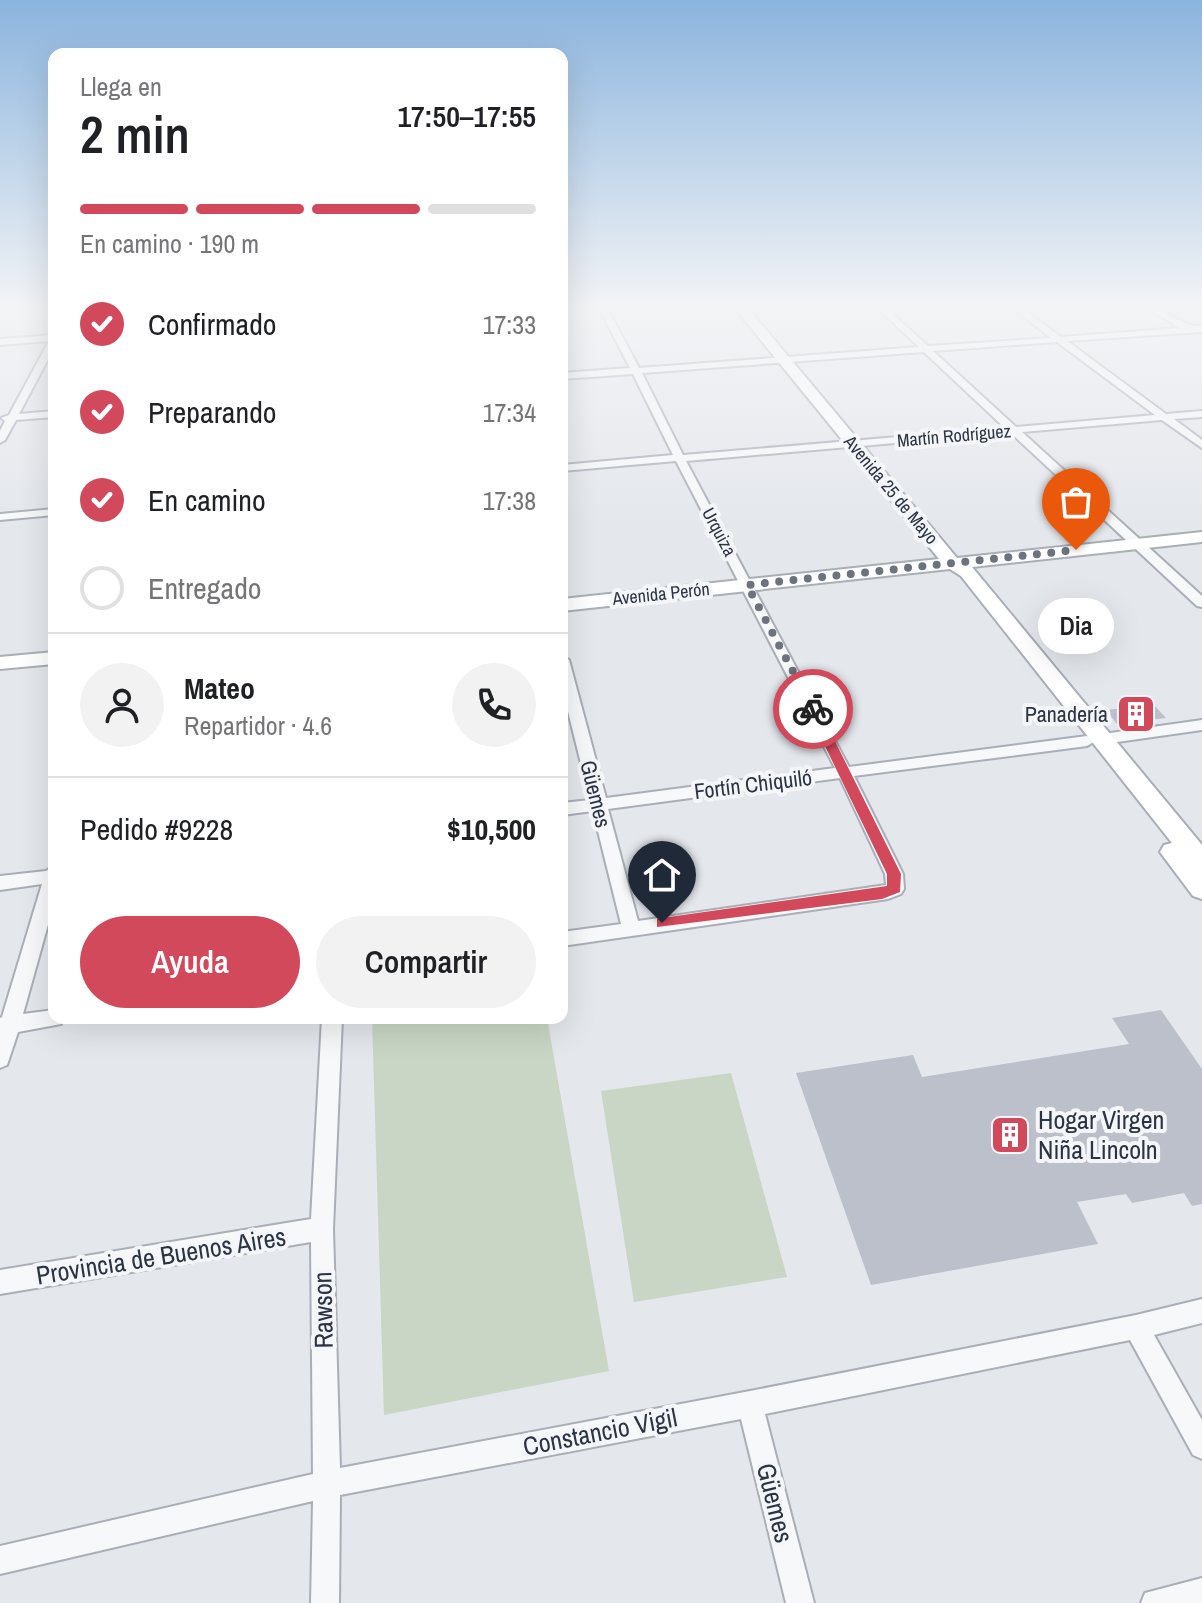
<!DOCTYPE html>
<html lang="es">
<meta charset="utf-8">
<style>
body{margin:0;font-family:"Archivo Narrow",sans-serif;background:#f2f2f2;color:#202124;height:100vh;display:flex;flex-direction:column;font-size:30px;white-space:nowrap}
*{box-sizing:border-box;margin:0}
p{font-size:26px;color:#757577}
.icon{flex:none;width:44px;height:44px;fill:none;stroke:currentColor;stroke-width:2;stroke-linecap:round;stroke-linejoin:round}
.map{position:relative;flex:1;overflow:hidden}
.sheet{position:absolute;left:48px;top:48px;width:520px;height:976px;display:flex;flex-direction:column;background:#fff;border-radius:16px;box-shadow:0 8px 32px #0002}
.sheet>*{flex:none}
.pin{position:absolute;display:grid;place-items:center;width:68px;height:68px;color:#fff;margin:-82px -34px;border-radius:50% 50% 50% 0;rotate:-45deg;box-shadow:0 0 8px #0007}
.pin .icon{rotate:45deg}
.courier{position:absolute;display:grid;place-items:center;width:80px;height:80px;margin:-40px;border:6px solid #d1495b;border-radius:50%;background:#fff;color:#222;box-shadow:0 2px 10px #0007}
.bubble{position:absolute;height:56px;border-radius:28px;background:#fff;box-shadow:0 8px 32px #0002;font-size:26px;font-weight:600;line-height:56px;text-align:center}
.overview em{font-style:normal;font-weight:600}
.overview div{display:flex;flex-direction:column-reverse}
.overview{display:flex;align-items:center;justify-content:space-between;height:136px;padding:0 32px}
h1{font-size:52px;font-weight:600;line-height:60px}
.bar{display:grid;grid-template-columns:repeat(4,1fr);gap:12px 8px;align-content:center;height:96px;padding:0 32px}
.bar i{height:10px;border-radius:6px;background:#e0e0e0}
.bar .selected{background:#d1495b}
.bar p{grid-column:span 4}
.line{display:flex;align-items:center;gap:20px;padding:0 32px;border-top:2px solid #e0e0e0}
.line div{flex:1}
.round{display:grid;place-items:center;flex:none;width:84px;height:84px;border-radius:42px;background:#f2f2f2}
ol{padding:0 32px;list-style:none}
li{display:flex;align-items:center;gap:24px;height:88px}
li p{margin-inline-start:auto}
li .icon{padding:8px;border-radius:50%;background:#d1495b;color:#fff;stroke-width:4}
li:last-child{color:#757577}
li i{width:44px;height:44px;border:4px solid #e0e0e0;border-radius:50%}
.cta{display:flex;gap:16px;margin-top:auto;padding:16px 32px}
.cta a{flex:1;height:92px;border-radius:48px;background:#d1495b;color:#fff;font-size:32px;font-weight:600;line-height:92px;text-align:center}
.cta a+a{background:#f2f2f2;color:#202124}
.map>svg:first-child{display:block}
</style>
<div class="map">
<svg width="1202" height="1603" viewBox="0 0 1202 1603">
<rect width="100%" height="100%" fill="#e4e7ec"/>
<path fill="#c9d6c5" d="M 372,1018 L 547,1018 L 609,1371 L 384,1415 Z
M 731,1073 L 787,1277 L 634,1302 L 601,1091 Z"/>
<path fill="#bbc0ca" d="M 1154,705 L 1166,718 L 1117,724 L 1106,710 Z
M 1161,1010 L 1202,1069 L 1202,1204 L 1192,1206 L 1184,1193 L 1132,1203 L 1126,1194 L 1077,1202 L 1098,1244 L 871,1285 L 796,1073 L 913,1055 L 922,1077 L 1129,1044 L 1112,1018 Z"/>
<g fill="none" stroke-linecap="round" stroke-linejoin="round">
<g stroke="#a9aeb7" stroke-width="4">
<path id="street" d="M 598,306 L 606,306 L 639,368 L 919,347 L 875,306 L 884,306 L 928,346 L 1051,338 L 1010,306 L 1019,306 L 1061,337 L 1180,328 L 1144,306 C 1166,306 1180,328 1202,326 L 1202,332 L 1067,341 L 1166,414 L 1202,411 L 1202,417 L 1174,419 L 1202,440 L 1202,448 L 1162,420 L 1022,432 L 1202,596 L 1202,607 L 1197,606 L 1011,433 L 686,461 L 849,767 L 1087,736 L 1095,741 L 1087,746 L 854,776 L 903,874 L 904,889 L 901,894 L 888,899 L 562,946 L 562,932 L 621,924 L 593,811 L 562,815 L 562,803 L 590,800 L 562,687 L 562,656 L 569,660 L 606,798 L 835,768 L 676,461 L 562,471 L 562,465 L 673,455 L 633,374 L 562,379 L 562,373 L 630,368 ZM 1057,342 L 1155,415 L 1016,427 L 933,351 ZM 924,352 L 1005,428 L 683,455 L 642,373 ZM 840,778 L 885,874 L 886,885 L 638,921 L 608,809 Z
M 54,335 L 54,348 L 19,414 L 54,411 L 54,417 L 16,420 L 5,440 L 0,443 L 0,431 L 5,421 L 1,418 L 9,415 L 49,341 L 0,345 L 0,339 Z
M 54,509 L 54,515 L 0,520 L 0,514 Z
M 1202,720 L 1202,730 L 1103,744 L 1096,739 L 1103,734 Z
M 54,866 L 54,903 L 23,1014 L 54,1010 L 54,1018 L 64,1018 L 61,1024 L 18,1032 L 7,1065 L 0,1068 L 0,1018 L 2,1017 L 42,884 L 0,890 L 0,876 L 46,871 Z
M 322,1018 L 342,1018 L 333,1229 L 340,1468 L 750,1391 L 1136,1315 L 1202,1299 L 1202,1323 L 1154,1335 L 1202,1420 L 1202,1459 L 1193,1455 L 1130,1340 L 765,1414 L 814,1603 L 786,1603 L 741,1419 L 340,1495 L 339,1603 L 311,1603 L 313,1501 L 0,1574 L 0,1546 L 313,1474 L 311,1242 L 0,1294 L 0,1270 L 311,1219 Z
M 1202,1578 L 1202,1603 L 1141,1603 L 1145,1593 Z"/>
</g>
<g stroke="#a9aeb7" stroke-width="4">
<path id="secondary" d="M 733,306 L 746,306 L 957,558 L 1202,532 L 1202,542 L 972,567 L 1202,845 L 1202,899 L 1193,896 L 1160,852 L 1164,845 L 1172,843 L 961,576 L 950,569 L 562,611 L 562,599 L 939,559 Z
M 54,652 L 54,664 L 0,669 L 0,657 Z"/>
</g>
<use href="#street" fill="#f7f8fa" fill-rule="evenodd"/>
<use href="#secondary" fill="#fff" fill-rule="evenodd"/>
</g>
<linearGradient id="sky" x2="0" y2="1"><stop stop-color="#8bb4dd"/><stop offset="0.58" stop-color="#f3f4f6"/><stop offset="1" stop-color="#f3f4f6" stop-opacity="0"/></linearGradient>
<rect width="1202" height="531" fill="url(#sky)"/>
<path fill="#d1495b" d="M 813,706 L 819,709 L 901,874 L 900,892 L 882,899 L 657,927 L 657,919 L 662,918 L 887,886 L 887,874 L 807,709 Z"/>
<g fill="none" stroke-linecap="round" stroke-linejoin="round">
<path stroke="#6c737f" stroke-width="8" stroke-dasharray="0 14.4" d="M 813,709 L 747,585 L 1076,550"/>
</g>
<defs>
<g id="building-square" transform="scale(2)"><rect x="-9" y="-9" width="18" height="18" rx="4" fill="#d1495b" stroke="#f4f6f9"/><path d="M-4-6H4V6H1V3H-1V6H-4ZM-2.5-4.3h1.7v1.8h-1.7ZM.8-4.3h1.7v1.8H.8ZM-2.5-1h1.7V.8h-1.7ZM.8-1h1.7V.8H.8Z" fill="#fff"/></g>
</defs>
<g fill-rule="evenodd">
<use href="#building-square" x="1136" y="714"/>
<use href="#building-square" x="1010" y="1135"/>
</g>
<g text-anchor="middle" stroke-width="8" stroke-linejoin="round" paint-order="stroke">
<g font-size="18" fill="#2b3445" stroke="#f4f6f9">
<text transform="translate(954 436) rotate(-5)" y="6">Martín Rodríguez</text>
<text transform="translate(891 490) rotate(50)" y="6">Avenida 25 de Mayo</text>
<text transform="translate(719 532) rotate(62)" y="6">Urquiza</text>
<text transform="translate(661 594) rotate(-6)" y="6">Avenida Perón</text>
</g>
<g font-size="22" fill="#2b3445" stroke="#f4f6f9" text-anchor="end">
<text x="1108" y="722">Panadería</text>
</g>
<g font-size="22" fill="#2b3445" stroke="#f4f6f9">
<text transform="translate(753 784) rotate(-7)" y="8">Fortín Chiquiló</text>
<text transform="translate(596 794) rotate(76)" y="8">Güemes</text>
</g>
<g font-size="26" fill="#2b3445" stroke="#f4f6f9" text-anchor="start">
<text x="1038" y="1129">Hogar Virgen<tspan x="1038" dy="30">Niña Lincoln</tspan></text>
</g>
<g font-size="26" fill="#2b3445" stroke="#f4f6f9">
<text transform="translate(161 1256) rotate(-9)" y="9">Provincia de Buenos Aires</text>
<text transform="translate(323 1310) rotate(-91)" y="9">Rawson</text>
<text transform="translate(600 1432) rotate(-11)" y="9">Constancio Vigil</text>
<text transform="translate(775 1503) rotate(76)" y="9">Güemes</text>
</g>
</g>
</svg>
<div class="pin" style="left:1076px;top:550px;background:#ea580c"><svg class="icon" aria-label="bag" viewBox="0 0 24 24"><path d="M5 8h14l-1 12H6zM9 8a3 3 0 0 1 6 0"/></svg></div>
<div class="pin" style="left:662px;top:923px;background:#1f2937"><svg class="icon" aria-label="home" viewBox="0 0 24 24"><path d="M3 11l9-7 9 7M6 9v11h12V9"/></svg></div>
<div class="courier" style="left:813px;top:709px"><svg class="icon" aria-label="bike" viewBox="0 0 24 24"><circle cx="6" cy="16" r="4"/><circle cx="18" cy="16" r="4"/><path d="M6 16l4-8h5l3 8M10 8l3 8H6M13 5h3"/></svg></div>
<div class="bubble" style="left:1038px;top:598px;width:76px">Dia</div>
<section class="sheet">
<div class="overview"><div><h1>2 min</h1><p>Llega en</p></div><em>17:50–17:55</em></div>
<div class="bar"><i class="selected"></i><i class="selected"></i><i class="selected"></i><i></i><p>En camino · 190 m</p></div>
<ol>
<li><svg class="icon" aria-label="check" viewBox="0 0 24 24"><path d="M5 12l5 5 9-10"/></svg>Confirmado<p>17:33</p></li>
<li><svg class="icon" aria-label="check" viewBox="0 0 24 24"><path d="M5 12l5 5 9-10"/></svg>Preparando<p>17:34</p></li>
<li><svg class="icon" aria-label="check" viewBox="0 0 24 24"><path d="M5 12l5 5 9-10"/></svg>En camino<p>17:38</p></li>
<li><i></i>Entregado</li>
</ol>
<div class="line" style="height:144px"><a class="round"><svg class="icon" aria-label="person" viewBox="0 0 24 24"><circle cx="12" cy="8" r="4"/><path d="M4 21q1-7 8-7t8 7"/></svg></a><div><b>Mateo</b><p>Repartidor · 4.6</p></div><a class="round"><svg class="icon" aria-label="phone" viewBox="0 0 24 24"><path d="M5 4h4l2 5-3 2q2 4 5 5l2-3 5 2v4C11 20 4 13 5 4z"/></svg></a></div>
<div class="line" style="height:104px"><div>Pedido #9228</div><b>$10,500</b></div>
<div class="cta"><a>Ayuda</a><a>Compartir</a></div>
</section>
</div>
